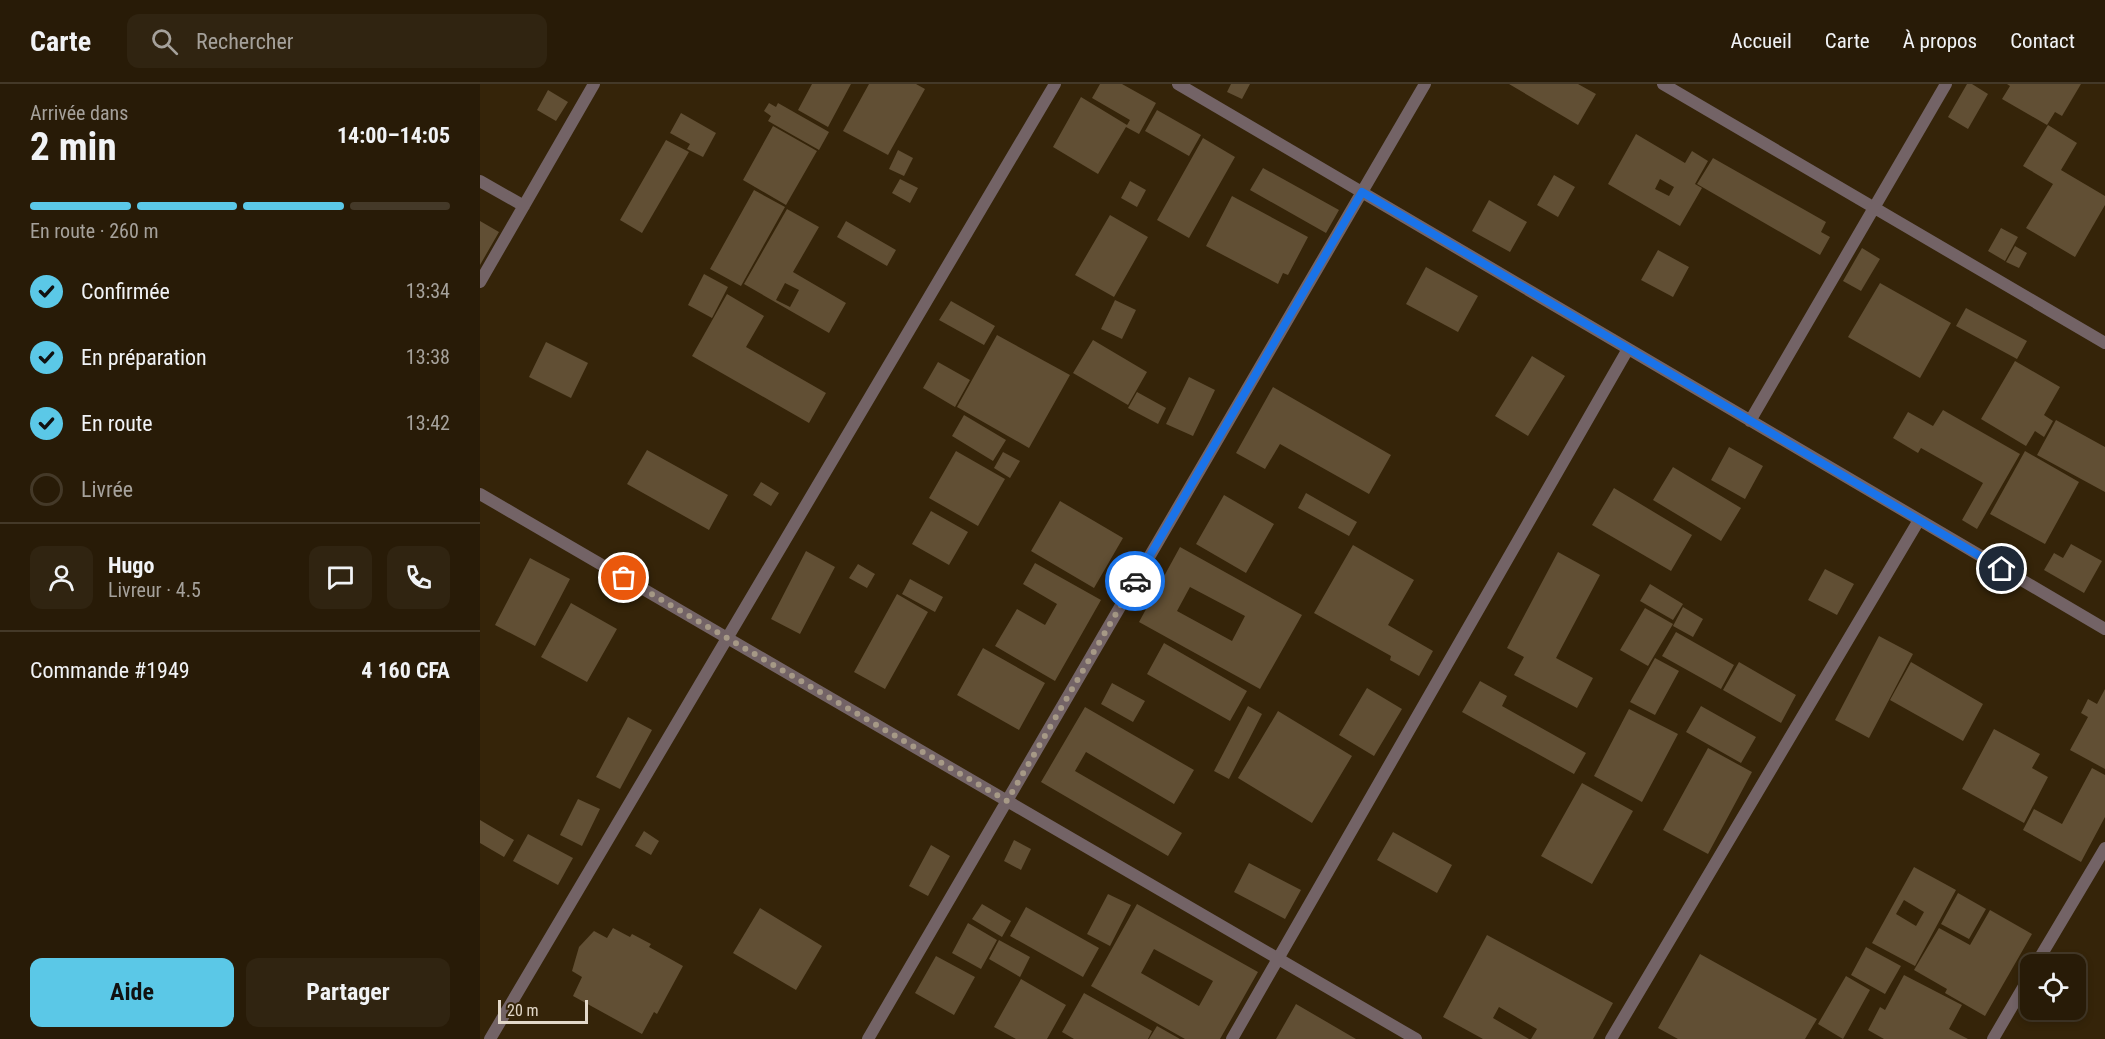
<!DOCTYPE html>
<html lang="fr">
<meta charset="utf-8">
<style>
body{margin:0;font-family:"Roboto Condensed",sans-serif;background:#302411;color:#f1f3f6;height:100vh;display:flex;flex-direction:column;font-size:22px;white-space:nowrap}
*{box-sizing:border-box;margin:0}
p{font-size:20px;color:#a5a19b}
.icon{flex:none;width:33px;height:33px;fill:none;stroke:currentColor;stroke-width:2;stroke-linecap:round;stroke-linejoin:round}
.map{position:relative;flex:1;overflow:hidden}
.side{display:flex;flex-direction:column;background:#281b07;width:480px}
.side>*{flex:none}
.tools{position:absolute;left:1540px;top:870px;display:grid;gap:12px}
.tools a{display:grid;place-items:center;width:66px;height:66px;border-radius:12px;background:#281b07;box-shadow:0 3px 9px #0003,0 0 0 2px #443928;font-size:30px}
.scale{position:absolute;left:18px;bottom:15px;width:90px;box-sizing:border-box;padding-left:6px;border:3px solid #e3d8c9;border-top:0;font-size:16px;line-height:21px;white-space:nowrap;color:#e3d8c9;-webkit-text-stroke:4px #352409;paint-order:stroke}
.pin{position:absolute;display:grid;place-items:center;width:51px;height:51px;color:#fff;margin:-26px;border:3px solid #fff;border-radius:50%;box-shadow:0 2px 6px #0007}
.courier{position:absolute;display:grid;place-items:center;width:60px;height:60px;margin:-30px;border:4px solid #1a73e8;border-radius:50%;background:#fff;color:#222;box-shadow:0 2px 8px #0007}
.headline em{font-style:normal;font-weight:700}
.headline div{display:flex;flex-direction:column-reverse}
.headline{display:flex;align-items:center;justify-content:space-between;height:102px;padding:0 30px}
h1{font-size:39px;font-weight:700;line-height:45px}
.bar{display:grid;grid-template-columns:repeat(4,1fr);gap:9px 6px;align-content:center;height:72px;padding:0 30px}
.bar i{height:8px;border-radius:4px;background:#443928}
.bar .active{background:#5bc8e7}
.bar p{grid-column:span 4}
.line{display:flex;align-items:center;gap:15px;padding:0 30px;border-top:2px solid #443928}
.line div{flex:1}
.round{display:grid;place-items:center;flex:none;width:63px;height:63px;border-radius:12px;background:#302411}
ol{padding:0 30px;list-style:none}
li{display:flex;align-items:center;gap:18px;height:66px}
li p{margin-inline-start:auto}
li .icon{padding:6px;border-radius:50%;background:#5bc8e7;color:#111;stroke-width:4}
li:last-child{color:#a5a19b}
li i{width:33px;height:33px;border:3px solid #443928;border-radius:50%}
.action{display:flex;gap:12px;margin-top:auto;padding:12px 30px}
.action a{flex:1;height:69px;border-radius:12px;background:#5bc8e7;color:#111;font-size:24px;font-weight:700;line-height:69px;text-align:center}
.action a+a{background:#302411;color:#f1f3f6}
header{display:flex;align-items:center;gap:36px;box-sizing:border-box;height:84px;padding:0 30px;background:#281b07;border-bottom:2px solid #443928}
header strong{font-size:28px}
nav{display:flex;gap:33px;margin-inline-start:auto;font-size:21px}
.search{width:420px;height:54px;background:#302411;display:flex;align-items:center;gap:15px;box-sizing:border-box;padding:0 21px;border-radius:12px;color:#a5a19b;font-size:22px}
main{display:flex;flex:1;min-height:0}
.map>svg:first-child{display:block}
</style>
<header>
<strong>Carte</strong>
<div class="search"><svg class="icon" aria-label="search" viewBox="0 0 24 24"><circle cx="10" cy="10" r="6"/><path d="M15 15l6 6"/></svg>Rechercher</div>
<nav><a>Accueil</a><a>Carte</a><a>À propos</a><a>Contact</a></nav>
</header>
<main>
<section class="side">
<div class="headline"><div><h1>2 min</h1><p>Arrivée dans</p></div><em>14:00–14:05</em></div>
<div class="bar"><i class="active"></i><i class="active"></i><i class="active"></i><i></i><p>En route · 260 m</p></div>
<ol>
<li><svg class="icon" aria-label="check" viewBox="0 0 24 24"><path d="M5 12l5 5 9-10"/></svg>Confirmée<p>13:34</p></li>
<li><svg class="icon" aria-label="check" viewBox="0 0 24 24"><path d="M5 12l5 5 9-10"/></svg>En préparation<p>13:38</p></li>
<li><svg class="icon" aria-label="check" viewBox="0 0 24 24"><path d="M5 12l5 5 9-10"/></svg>En route<p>13:42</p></li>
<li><i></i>Livrée</li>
</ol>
<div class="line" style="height:108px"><a class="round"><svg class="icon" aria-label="person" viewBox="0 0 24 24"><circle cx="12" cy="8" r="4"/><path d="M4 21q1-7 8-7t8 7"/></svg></a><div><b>Hugo</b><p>Livreur · 4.5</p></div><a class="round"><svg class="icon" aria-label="chat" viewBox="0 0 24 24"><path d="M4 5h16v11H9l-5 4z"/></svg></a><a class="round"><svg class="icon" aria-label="phone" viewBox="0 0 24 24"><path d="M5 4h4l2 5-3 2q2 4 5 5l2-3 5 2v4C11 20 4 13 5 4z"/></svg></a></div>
<div class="line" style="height:78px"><div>Commande #1949</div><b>4 160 CFA</b></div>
<div class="action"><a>Aide</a><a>Partager</a></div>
</section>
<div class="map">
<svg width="1625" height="955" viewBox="0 0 1625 955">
<rect width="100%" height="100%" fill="#352409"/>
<path fill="#614f34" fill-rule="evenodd" d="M 332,0 L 371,0 L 348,43 L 318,26 Z
M 389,0 L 436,0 L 445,5 L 408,71 L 363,47 Z
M 620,0 L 642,0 L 676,19 L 659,50 L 646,43 L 618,90 L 573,63 L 601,13 L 647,41 L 650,36 L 612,14 Z
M 751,0 L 770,0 L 762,15 L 747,8 Z
M 1029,0 L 1098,0 L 1116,10 L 1098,41 Z
M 1487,0 L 1492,0 L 1508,10 L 1488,45 L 1468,33 Z
M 1527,0 L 1601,0 L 1582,32 L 1575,28 L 1567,41 L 1522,15 L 1530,2 Z
M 68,6 L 88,18 L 76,37 L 57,26 Z
M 289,19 L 296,23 L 298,19 L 349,48 L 339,66 L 288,37 L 291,32 L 284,27 Z
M 677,26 L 721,51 L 709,72 L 665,47 Z
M 201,29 L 236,49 L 223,73 L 207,65 L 210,60 L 190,49 Z
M 1568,41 L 1597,59 L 1581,86 L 1625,112 L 1625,121 L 1595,173 L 1546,144 L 1573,100 L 1543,82 Z
M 293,42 L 337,67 L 306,121 L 263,96 Z
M 1156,50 L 1205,79 L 1212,67 L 1228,77 L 1215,100 L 1222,104 L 1200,142 L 1128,100 ZM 1180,95 L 1194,103 L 1189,112 L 1175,105 Z
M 723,54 L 755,73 L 709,154 L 677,136 Z
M 186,56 L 209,68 L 162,149 L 140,136 Z
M 418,66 L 433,74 L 424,92 L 409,85 Z
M 1233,74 L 1346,138 L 1341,148 L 1350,153 L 1340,171 L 1217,100 Z
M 783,84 L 859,126 L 846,149 L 770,106 Z
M 1074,91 L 1095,103 L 1078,133 L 1057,121 Z
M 420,95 L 438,104 L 430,119 L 412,109 Z
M 650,97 L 666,106 L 657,123 L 641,114 Z
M 274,106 L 305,123 L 261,202 L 230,185 Z
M 752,112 L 828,153 L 808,191 L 803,189 L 798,200 L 726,162 Z
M 1009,116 L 1047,138 L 1030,168 L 992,147 Z
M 307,125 L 339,143 L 313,188 L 366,219 L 349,249 L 264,200 ZM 305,199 L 319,206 L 310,223 L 296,216 Z
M 630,131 L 668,153 L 634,213 L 595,191 Z
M 0,137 L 19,148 L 0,181 Z
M 366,137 L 416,166 L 407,182 L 357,153 Z
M 1521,144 L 1538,153 L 1525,177 L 1508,167 Z
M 1535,162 L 1547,169 L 1539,184 L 1526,178 Z
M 1382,164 L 1400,175 L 1381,207 L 1363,197 Z
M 1178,166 L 1209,183 L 1193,213 L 1161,196 Z
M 946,183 L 998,212 L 978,248 L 926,220 Z
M 224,190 L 248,203 L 232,234 L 208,221 Z
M 1400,199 L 1471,239 L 1440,294 L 1368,253 Z
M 247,210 L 284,232 L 266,263 L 346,309 L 329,339 L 212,272 Z
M 635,216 L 656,226 L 642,255 L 621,245 Z
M 471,217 L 515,242 L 504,261 L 459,236 Z
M 1486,224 L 1547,257 L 1537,275 L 1476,242 Z
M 517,251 L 590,291 L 549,364 L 477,323 Z
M 613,256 L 667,288 L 648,321 L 593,289 Z
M 66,258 L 108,279 L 91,314 L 49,293 Z
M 1052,272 L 1085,292 L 1048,352 L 1015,332 Z
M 1535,277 L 1580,303 L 1564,331 L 1573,337 L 1564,353 L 1555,347 L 1546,362 L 1501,335 Z
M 458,278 L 490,296 L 475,323 L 443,304 Z
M 709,293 L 735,306 L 713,352 L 686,340 Z
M 793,303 L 911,371 L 889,410 L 800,360 L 785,385 L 756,369 Z
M 657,308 L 686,324 L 678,340 L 648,324 Z
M 1463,326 L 1540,370 L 1497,445 L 1482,436 L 1503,399 L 1441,364 L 1438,369 L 1413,354 L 1428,328 L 1453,342 Z
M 484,331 L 526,356 L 513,377 L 472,352 Z
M 1576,336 L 1625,363 L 1625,408 L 1557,371 Z
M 1249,363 L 1283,382 L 1265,415 L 1231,396 Z
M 167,366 L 248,411 L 229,446 L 147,400 Z
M 476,367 L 525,395 L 498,442 L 449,414 Z
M 1545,367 L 1599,398 L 1565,460 L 1510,430 Z
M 523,368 L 540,377 L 530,394 L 514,384 Z
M 1193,383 L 1261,424 L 1241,457 L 1173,416 Z
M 281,398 L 299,409 L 291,422 L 273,411 Z
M 1134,404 L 1212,451 L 1191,487 L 1112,441 Z
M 826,409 L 877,438 L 869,452 L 818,424 Z
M 744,411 L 794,440 L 766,489 L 716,460 Z
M 580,417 L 643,454 L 614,504 L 551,467 Z
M 451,427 L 488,448 L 469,481 L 432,460 Z
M 1591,460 L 1622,477 L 1604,509 L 1564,486 L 1574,469 L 1583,474 Z
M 873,461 L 934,496 L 908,541 L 953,567 L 939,592 L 910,576 L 911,572 L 834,529 Z
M 700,463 L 822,531 L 780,605 L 659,538 ZM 710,503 L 765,532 L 752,557 L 697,527 Z
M 326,467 L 355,483 L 320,550 L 291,535 Z
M 1078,468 L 1120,491 L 1076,574 L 1113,594 L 1097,624 L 1034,591 L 1044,573 L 1027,564 Z
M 50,474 L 90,495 L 55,562 L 15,541 Z
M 555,479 L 621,516 L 575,597 L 515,562 L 537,525 L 565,541 L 577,520 L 543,500 Z
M 378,480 L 395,490 L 387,504 L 369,494 Z
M 1345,485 L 1374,500 L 1357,531 L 1328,516 Z
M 430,495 L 463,513 L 455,528 L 422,510 Z
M 1170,500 L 1203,520 L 1193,536 L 1160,517 Z
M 417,510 L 448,528 L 405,605 L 374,588 Z
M 91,519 L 137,545 L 107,598 L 61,573 Z
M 1203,523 L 1223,535 L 1213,553 L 1193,542 Z
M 1165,524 L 1193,540 L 1168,582 L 1140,566 Z
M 1196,548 L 1254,581 L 1241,605 L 1182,572 Z
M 1399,552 L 1433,570 L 1389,654 L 1355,636 Z
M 684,559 L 767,607 L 750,637 L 667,590 Z
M 503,564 L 565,599 L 539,646 L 477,611 Z
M 1175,574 L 1199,587 L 1175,631 L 1150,618 Z
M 1259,578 L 1316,611 L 1301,639 L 1243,606 Z
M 1431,578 L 1503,620 L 1483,657 L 1410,616 Z
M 1000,597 L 1027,612 L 1022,622 L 1106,669 L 1094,690 L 982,628 Z
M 632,599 L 665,617 L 653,638 L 621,620 Z
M 887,604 L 922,625 L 894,672 L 859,651 Z
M 1625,605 L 1625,685 L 1590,666 L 1608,633 L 1601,629 L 1608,615 L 1617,620 Z
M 768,622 L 782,630 L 749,695 L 734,687 Z
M 1221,622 L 1276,653 L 1261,679 L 1206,648 Z
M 605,623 L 714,686 L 694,720 L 606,668 L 595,687 L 702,749 L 688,772 L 561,698 Z
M 1149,625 L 1198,650 L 1162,718 L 1114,692 Z
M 798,627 L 872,672 L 832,739 L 758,694 Z
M 148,633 L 172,646 L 140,705 L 116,693 Z
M 1514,645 L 1560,670 L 1552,684 L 1568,693 L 1544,739 L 1482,705 Z
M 1228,664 L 1272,688 L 1228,770 L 1183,746 Z
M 1612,684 L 1625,691 L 1625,733 L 1601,778 L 1543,746 L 1554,725 L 1582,740 Z
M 1102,699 L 1153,727 L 1112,800 L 1061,772 Z
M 98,715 L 120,725 L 102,762 L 80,751 Z
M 0,736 L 34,756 L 24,773 L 0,759 Z
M 164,747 L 179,757 L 171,771 L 155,762 Z
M 913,748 L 972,781 L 957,809 L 897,776 Z
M 48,750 L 93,774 L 78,801 L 33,777 Z
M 534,756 L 551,765 L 541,786 L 524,777 Z
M 451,761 L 470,772 L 448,812 L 429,802 Z
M 769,779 L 821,806 L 805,835 L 754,808 Z
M 1434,783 L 1476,806 L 1435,882 L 1392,859 ZM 1424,816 L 1444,828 L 1436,842 L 1416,830 Z
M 1478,809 L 1506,825 L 1489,855 L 1461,840 Z
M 628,810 L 651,821 L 630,862 L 607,850 Z
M 502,820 L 531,837 L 522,853 L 492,835 Z
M 657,820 L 778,888 L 740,955 L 705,955 L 611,902 ZM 674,865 L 733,897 L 719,922 L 661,889 Z
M 546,823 L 619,864 L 603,893 L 530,852 Z
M 280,824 L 342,862 L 316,906 L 253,869 Z
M 1510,826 L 1552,850 L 1505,932 L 1465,909 L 1467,905 L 1434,886 L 1459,844 L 1490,861 Z
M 488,839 L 517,856 L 501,885 L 472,869 Z
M 133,844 L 150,853 L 152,850 L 171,860 L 169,863 L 203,882 L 177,930 L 174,928 L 162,950 L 93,912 L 102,893 L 92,887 L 99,863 L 114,847 L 127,854 Z
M 1007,851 L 1133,919 L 1113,955 L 1051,955 L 1057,945 L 1019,923 L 1013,934 L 1049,955 L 1003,955 L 963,933 Z
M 519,856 L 550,873 L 540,893 L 509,875 Z
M 1386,863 L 1421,882 L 1405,910 L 1371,891 Z
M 1220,870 L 1337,935 L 1325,955 L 1198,955 L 1178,944 Z
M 456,872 L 495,893 L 474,931 L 435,909 Z
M 1424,891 L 1482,921 L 1469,945 L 1488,955 L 1404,955 L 1388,946 L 1400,923 L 1405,926 Z
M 1366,892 L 1390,906 L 1363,955 L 1338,940 Z
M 541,895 L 586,921 L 567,955 L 536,955 L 514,943 Z
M 604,909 L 672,947 L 668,955 L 594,955 L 582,948 Z
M 816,920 L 876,955 L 796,955 Z
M 677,942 L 700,955 L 669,955 Z"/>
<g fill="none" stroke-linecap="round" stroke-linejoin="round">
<path stroke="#736366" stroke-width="12" d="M 698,0 L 1625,545
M 1183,0 L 1625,259
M 0,97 L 44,122
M 0,198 L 114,0
M 1270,337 L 1466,0
M 0,410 L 936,955
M 1556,880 L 1625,764
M 10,955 L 575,0
M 388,955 L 945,0
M 752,955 L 1148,265
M 1131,955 L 1439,436
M 1513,955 L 1551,890"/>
</g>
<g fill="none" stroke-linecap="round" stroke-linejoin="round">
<path stroke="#a69986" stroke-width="6" stroke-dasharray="0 10.8" d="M 144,494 L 527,717 L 655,497"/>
<path stroke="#1a73e8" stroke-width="8" d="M 655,497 L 882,108 L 1522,485"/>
</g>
</svg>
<div class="tools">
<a><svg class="icon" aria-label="locate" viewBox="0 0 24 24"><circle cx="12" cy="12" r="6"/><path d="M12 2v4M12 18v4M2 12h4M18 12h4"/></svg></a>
</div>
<div class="scale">20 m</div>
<div class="pin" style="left:144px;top:494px;background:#ea580c"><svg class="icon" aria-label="bag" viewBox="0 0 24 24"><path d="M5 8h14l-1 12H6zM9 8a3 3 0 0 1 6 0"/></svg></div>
<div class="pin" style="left:1522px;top:485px;background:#1f2937"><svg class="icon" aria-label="home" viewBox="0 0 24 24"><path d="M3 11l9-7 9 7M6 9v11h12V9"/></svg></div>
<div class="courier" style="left:655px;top:497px"><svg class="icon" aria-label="car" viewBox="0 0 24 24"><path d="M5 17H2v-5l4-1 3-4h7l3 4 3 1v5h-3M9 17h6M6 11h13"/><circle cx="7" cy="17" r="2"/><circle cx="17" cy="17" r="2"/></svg></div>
</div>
</main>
